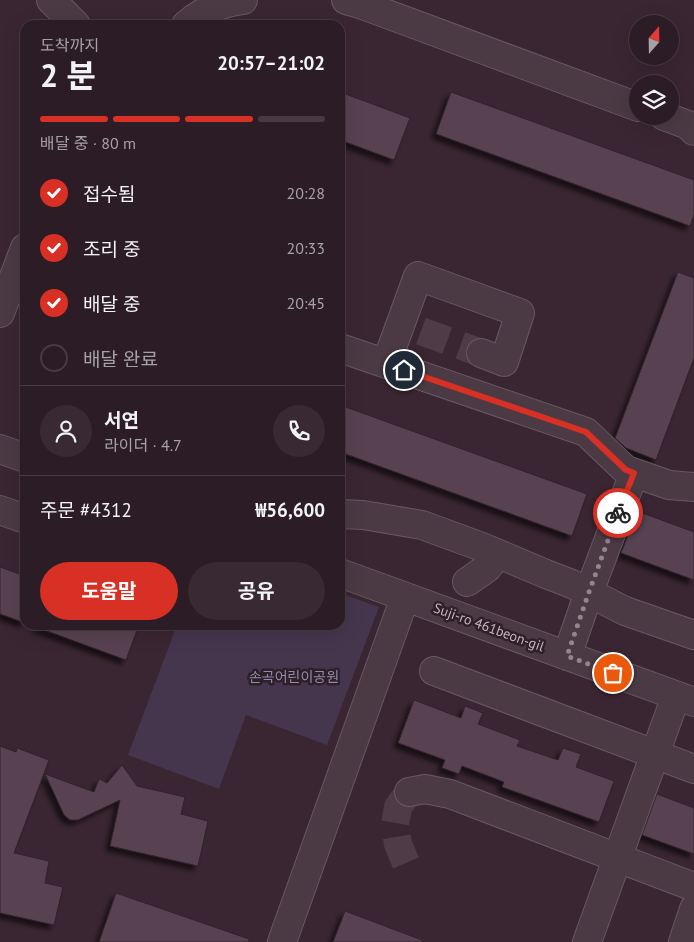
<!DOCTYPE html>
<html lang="ko">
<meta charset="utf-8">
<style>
body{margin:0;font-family:"PT Sans","Noto Sans KR",sans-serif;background:#382932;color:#f1f3f6;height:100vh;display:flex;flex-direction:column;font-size:19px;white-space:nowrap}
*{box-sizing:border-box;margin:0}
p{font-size:16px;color:#a6a1a7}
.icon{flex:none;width:28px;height:28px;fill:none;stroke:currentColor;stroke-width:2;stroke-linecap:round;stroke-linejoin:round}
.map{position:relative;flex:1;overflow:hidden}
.sheet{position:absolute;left:20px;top:20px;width:325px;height:610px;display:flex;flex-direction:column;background:#2c1c26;border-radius:15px;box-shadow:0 5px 20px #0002,0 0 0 1px #483a43}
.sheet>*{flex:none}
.needle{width:32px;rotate:20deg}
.fabs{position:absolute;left:629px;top:15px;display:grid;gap:10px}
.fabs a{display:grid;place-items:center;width:50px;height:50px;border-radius:50%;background:#2c1c26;box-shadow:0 5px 20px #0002,0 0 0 1px #483a43;font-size:25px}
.pin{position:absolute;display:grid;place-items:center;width:42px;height:42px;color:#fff;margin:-21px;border:2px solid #fff;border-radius:50%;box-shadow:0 1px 5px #0007}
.courier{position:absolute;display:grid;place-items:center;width:50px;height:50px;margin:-25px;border:4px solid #d93025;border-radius:50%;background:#fff;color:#222;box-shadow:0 1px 6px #0007}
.head em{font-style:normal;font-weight:700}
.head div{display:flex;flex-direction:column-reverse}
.head{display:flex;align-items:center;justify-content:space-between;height:85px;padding:0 20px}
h1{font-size:32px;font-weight:700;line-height:38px}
.bar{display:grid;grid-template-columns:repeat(4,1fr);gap:8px 5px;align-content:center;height:60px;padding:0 20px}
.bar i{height:6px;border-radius:4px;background:#483a43}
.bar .active{background:#d93025}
.bar p{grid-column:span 4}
.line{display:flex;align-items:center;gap:12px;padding:0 20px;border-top:1px solid #483a43}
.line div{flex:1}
.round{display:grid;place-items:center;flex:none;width:52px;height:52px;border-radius:26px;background:#382932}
ol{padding:0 20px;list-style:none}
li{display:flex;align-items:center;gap:15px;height:55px}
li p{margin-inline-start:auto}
li .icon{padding:5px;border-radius:50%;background:#d93025;color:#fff;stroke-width:4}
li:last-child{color:#a6a1a7}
li i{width:28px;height:28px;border:2px solid #483a43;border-radius:50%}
.action{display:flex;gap:10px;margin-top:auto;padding:10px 20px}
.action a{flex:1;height:58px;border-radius:30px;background:#d93025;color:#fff;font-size:20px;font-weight:700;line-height:58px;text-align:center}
.action a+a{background:#382932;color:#f1f3f6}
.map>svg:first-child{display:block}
</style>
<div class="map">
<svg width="694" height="942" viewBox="0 0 694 942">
<defs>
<filter id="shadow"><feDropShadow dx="-4.5" dy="4.5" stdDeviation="2.5" flood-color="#0009"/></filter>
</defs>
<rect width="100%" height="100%" fill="#3a2632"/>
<path fill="#45364d" d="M 340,593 L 379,607 L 327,745 L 246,715 L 219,789 L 128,755 L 177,625 L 340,625 Z"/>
<path fill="#594351" stroke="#31212b" filter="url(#shadow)" d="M 340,92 L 410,118 L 394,160 L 340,140 Z
M 451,92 L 694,180 L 694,215 L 690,226 L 436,134 Z
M 678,272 L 694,278 L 694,358 L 656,460 L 626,448 L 615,438 Z
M 340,405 L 587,494 L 572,536 L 340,452 Z
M 637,511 L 694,532 L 694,580 L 621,553 Z
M 0,567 L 25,576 L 25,623 L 0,614 Z
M 37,625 L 139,625 L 126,660 L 36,627 Z
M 414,700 L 461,718 L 465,706 L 483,713 L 478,724 L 520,740 L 517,746 L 558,760 L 563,748 L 581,754 L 576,767 L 614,781 L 599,822 L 502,787 L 504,782 L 462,766 L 459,774 L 442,768 L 445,760 L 398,743 Z
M 0,746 L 16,752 L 17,748 L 49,760 L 14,853 L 49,861 L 45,883 L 63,887 L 54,925 L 0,913 Z
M 122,765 L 137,786 L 185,797 L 181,814 L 208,821 L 198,866 L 110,846 L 120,800 L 78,820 L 70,820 L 64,815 L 45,774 L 94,792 L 99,779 L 107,783 Z
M 657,794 L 694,808 L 694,854 L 642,835 Z
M 116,893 L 249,939 L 249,942 L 99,942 Z
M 345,911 L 422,940 L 422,942 L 333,942 Z"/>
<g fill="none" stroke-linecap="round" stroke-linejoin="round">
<path stroke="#4f3b47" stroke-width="28" stroke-dasharray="28 14" stroke-linecap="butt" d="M 421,331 L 481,353
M 406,863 L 398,844 L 395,825 L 398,807 L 409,792"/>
<g stroke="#685862" stroke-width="30">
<path id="minor" d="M 51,0 L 76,25
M 346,0 L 360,4 L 638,107
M 186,25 C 202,10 222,3 243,0
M 664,116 L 688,125 L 694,131
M 0,313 L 25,248
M 340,348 L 586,432 L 626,470 L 669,485 L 694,487
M 386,364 L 418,276 L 520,313 L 504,362 L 481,353
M 0,449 L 25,458
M 0,510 L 25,519
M 340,514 L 363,515 L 422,525 L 482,547 L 546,574 L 572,584 L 625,611 L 694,635
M 340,573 L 694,702
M 467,582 L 487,568 L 498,554
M 567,656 L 589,592 L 634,473
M 434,671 L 694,769
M 409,792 L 425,789 L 450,794 L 694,887
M 282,942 L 405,597
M 587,942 L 676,696
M 683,942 L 694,909"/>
</g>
<use href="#minor" stroke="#4b3a44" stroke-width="28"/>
</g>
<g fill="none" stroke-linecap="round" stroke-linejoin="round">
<path stroke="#95838e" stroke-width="5" stroke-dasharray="0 9" d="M 613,673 L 567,656 L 589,592 L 618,513"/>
<path stroke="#d93025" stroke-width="6" d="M 404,370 L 586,432 L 626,470 L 634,473 L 618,513"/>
</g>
<g text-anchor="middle" stroke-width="5" stroke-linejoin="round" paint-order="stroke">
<g font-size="14" fill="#c6b5bf" stroke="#2f1f29">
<text transform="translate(489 627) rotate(20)" y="5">Suji-ro 461beon-gil</text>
</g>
<g font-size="14" fill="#8d8ca9" stroke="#2f1f29">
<text x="294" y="682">손곡어린이공원</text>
</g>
</g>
</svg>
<div class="fabs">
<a><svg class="needle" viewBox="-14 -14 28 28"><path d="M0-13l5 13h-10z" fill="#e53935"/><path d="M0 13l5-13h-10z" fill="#a6a1a7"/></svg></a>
<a><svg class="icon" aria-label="layers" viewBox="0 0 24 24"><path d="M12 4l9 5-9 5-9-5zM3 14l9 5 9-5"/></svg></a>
</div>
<div class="pin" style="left:613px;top:673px;background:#ea580c"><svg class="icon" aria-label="bag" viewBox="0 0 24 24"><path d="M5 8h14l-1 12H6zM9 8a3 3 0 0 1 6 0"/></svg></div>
<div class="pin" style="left:404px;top:370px;background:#1f2937"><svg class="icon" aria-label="home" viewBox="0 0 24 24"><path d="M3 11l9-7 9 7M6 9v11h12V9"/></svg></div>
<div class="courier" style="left:618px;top:513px"><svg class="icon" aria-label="bike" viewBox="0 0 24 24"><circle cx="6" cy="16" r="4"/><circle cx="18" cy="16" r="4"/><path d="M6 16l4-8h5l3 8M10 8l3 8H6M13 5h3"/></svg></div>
<section class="sheet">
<div class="head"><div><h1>2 분</h1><p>도착까지</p></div><em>20:57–21:02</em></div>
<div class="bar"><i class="active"></i><i class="active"></i><i class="active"></i><i></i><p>배달 중 · 80 m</p></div>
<ol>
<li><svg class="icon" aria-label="check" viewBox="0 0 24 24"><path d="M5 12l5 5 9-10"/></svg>접수됨<p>20:28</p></li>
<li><svg class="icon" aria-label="check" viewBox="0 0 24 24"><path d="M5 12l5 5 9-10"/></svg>조리 중<p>20:33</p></li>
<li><svg class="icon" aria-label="check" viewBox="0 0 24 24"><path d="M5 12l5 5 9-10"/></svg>배달 중<p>20:45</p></li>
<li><i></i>배달 완료</li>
</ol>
<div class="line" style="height:90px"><a class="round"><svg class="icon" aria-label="person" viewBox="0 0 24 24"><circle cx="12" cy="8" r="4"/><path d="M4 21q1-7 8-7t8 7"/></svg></a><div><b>서연</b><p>라이더 · 4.7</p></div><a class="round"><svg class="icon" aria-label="phone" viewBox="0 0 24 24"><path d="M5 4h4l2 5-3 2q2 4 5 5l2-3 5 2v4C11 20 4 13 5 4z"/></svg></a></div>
<div class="line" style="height:65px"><div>주문 #4312</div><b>₩56,600</b></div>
<div class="action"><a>도움말</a><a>공유</a></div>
</section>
</div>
